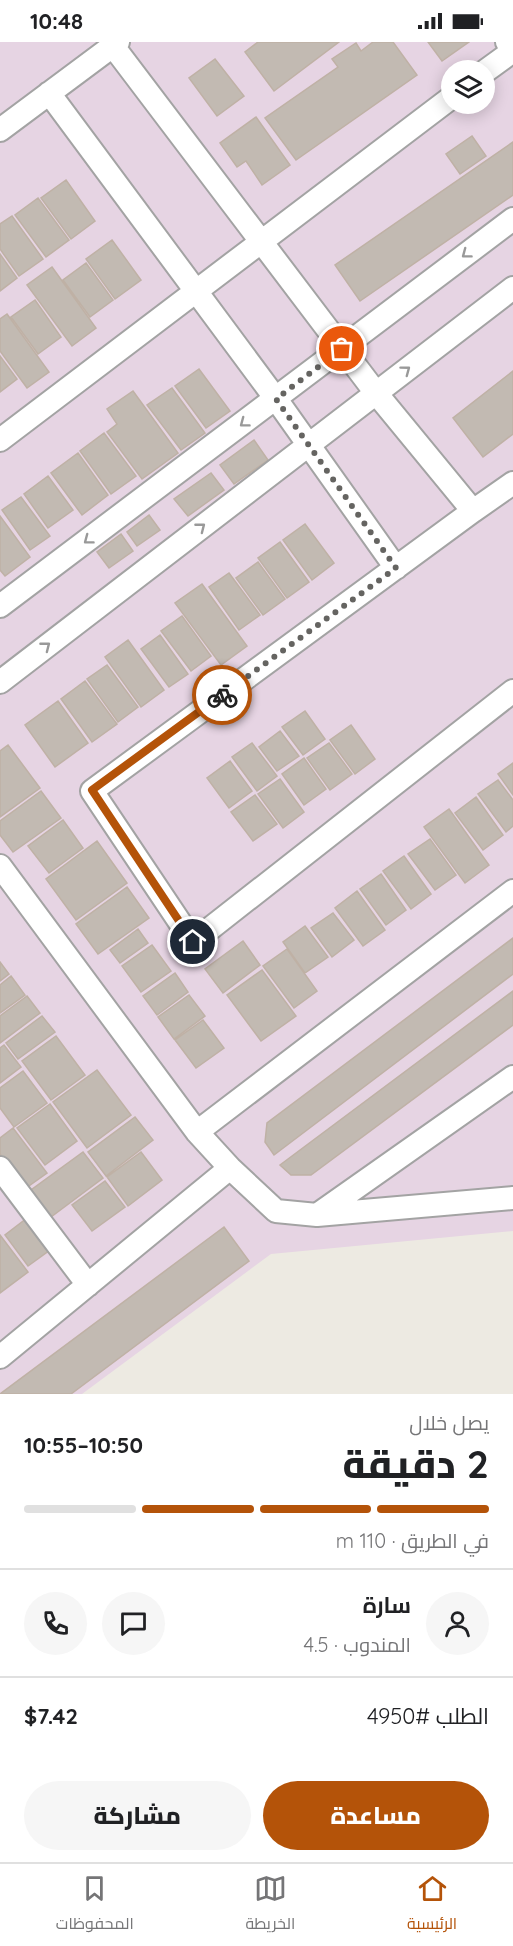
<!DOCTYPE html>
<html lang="ar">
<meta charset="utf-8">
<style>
body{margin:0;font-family:Quicksand,Cairo,sans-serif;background:#f6f6f6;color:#202124;direction:rtl;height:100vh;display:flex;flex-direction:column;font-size:22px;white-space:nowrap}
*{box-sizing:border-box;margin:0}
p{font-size:20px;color:#757577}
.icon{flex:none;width:33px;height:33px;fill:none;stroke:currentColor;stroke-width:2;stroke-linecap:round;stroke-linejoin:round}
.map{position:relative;height:1352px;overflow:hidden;direction:ltr}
.drawer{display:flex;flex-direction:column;background:#fff;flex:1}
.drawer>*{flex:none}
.buttons{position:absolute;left:441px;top:18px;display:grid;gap:12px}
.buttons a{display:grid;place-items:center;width:54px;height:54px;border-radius:50%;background:#fff;box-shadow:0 3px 15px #0003;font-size:30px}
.pin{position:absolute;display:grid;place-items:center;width:51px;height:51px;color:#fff;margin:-26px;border:3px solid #fff;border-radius:50%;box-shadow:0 2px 6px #0007}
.courier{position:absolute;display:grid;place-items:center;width:60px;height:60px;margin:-30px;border:4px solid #b45309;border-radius:50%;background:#fff;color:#222;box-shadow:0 2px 8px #0007}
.head em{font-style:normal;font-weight:800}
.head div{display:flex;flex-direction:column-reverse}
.head{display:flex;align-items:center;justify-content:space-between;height:102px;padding:0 24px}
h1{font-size:39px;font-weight:800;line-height:45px}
.bar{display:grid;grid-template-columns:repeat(4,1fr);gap:9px 6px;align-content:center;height:72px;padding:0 24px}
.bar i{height:8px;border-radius:4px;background:#e0e0e0}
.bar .on{background:#b45309}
.bar p{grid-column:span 4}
.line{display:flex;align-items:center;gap:15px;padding:0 24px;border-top:2px solid #e0e0e0}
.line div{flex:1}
.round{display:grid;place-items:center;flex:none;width:63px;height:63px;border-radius:32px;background:#f6f6f6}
.primary-button{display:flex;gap:12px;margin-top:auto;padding:12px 24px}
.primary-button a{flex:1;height:69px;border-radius:36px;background:#b45309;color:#fff;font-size:24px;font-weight:800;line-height:69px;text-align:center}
.primary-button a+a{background:#f6f6f6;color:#202124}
.status{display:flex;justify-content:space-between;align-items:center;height:42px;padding:0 30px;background:#fff;direction:ltr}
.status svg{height:16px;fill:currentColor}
.menu{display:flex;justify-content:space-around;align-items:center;height:84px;border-top:2px solid #e0e0e0;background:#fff;font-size:16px;color:#757577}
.menu a{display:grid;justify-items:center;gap:3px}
.menu .on{color:#b45309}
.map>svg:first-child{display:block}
</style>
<div class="status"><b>10:48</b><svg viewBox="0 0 49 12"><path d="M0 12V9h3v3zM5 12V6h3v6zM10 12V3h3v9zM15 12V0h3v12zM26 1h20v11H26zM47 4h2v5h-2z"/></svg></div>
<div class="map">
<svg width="513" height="1352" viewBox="0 0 513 1352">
<rect width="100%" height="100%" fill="#edeae2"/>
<path fill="#e6d4e3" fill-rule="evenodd" d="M 0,0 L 513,0 L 513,1189 L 271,1212 L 82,1352 L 0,1352 ZM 452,28 L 484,28 L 484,62 L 452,62 Z"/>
<path fill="#c2bab2" stroke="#bfb1a5" stroke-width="1.5" d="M 258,0 L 339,0 L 274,49 L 245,10 Z
M 373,0 L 393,0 L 417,33 L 296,118 L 265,76 L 338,25 L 332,17 L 356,1 L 361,9 Z
M 428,0 L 469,0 L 442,19 Z
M 215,17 L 244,54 L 217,74 L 189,36 Z
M 256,75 L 290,123 L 262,143 L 246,119 L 237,125 L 220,101 Z
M 472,94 L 486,114 L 460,132 L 446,112 Z
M 513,100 L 513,153 L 360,259 L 335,223 Z
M 66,138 L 95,179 L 71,197 L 41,156 Z
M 38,156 L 69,198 L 46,215 L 15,173 Z
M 12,174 L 43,217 L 19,234 L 0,207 L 0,182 Z
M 112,198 L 141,238 L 115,257 L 86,217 Z
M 0,212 L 17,236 L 0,249 Z
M 86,221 L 113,258 L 90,275 L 63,238 Z
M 52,225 L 96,286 L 72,304 L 27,243 Z
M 35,258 L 61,295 L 38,312 L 11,275 Z
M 7,272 L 49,330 L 27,346 L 0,309 L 0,277 Z
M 0,314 L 17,337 L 0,350 Z
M 199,327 L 230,369 L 206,386 L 175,344 Z
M 513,329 L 513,392 L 483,415 L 453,376 Z
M 172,346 L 205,391 L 181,408 L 147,363 Z
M 133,349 L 178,411 L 142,437 L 107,390 L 117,382 L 107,367 Z
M 104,391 L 136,434 L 111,452 L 80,409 Z
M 254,398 L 268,418 L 234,442 L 220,423 Z
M 78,411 L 108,453 L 82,473 L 51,431 Z
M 211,431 L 224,448 L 188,474 L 174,457 Z
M 48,434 L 73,468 L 48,486 L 24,452 Z
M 21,455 L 50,494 L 30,508 L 2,468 Z
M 149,473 L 160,488 L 137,504 L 127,490 Z
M 0,474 L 30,515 L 5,534 L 0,528 Z
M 305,482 L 334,521 L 312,538 L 283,498 Z
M 121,492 L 133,509 L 109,526 L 97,510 Z
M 280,500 L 309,540 L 287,556 L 258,516 Z
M 258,520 L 285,557 L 263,573 L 236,536 Z
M 229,531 L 260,573 L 239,588 L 209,545 Z
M 202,542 L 247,604 L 221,623 L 175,561 Z
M 182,574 L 211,614 L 191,629 L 161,589 Z
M 160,593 L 188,632 L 169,645 L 141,607 Z
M 128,598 L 164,648 L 141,665 L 105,615 Z
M 107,623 L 138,665 L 118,680 L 87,637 Z
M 85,639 L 117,682 L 92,700 L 61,657 Z
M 58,659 L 88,701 L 55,725 L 25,683 Z
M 305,669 L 325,697 L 303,713 L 282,685 Z
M 351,683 L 375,717 L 355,732 L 330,698 Z
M 280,689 L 299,714 L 277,729 L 259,705 Z
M 252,701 L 277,734 L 257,749 L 232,715 Z
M 329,701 L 352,732 L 330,748 L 307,716 Z
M 8,703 L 40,746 L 0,775 L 0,709 Z
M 304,716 L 326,747 L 304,763 L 282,732 Z
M 230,719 L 252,749 L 229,766 L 207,736 Z
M 513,721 L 513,753 L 498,732 Z
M 280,737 L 304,770 L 283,786 L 258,752 Z
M 498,738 L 513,758 L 513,784 L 506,790 L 478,752 Z
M 41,749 L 61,776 L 13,810 L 0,793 L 0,779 Z
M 255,753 L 277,782 L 253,799 L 231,770 Z
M 476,755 L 503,793 L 483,808 L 455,771 Z
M 449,767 L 489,823 L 465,841 L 424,785 Z
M 63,778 L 83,806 L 49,831 L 28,804 Z
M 430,797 L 456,833 L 435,848 L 408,812 Z
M 97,799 L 127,841 L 76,878 L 46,837 Z
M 404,814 L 431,852 L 411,867 L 383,829 Z
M 381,832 L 406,868 L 386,883 L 360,847 Z
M 127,845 L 149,876 L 98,912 L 76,882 Z
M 357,849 L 385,888 L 363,904 L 335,866 Z
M 333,871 L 354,898 L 332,915 L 311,886 Z
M 305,884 L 328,915 L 305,931 L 283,900 Z
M 138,887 L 148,901 L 120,921 L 110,908 Z
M 513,896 L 513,932 L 274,1113 L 265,1100 L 267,1081 Z
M 243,899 L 260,923 L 223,951 L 205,927 Z
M 152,903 L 171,929 L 141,950 L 122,924 Z
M 287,907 L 317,949 L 294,966 L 263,924 Z
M 0,920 L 9,932 L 0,939 Z
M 262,928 L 296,974 L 261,999 L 227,953 Z
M 175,931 L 188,950 L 157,973 L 143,954 Z
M 11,934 L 25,953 L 0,971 L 0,943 Z
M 513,949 L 513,983 L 311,1133 L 291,1133 L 280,1123 Z
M 189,953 L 205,974 L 174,997 L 158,975 Z
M 27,954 L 40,971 L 0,1001 L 0,974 Z
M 42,974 L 55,990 L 18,1017 L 6,1001 Z
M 203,978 L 224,1006 L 196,1026 L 175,998 Z
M 56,994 L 85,1033 L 51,1058 L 22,1019 Z
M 4,1003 L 21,1025 L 0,1041 L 0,1006 Z
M 97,1028 L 131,1073 L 87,1106 L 53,1060 Z
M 23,1029 L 47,1061 L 14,1085 L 0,1066 L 0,1046 Z
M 50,1062 L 77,1099 L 45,1123 L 17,1086 Z
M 135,1075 L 153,1098 L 106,1134 L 88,1110 Z
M 13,1086 L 47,1131 L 26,1146 L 0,1112 L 0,1096 Z
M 83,1110 L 103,1136 L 51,1175 L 31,1148 Z
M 141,1110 L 162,1138 L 128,1164 L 107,1135 Z
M 105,1139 L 125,1165 L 92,1189 L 72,1163 Z
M 27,1176 L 50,1208 L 28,1224 L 5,1193 Z
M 224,1185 L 249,1219 L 71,1352 L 0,1352 Z
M 0,1193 L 28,1230 L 0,1251 Z"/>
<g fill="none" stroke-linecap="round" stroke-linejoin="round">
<g stroke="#a3a3a3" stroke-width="26">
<path id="minor" d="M 113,4 L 376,351 L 473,469 L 513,441
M 484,30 L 513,9 L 507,0
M 49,51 L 276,357 L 396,526
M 0,88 L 118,0
M 0,398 L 452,55
M 473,469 L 92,749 L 193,900 L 513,649
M 0,564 L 513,177
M 0,640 L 513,246
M 0,824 L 197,1090
M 513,849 L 197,1090 L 230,1126 L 276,1169 L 317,1173 L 513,1035
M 0,1126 L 88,1243
M 317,1173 L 513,1156
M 0,1315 L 230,1126"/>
</g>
<use href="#minor" stroke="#fff" stroke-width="22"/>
</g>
<defs><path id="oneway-chevron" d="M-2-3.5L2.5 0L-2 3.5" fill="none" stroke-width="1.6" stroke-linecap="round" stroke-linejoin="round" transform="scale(1.5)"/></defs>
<g stroke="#999">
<use href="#oneway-chevron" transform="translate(466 212) rotate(143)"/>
<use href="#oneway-chevron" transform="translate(406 328) rotate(-37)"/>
<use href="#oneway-chevron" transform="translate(244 381) rotate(143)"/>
<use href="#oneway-chevron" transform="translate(201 485) rotate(-38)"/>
<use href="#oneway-chevron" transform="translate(88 498) rotate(143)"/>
<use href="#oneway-chevron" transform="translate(46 604) rotate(-38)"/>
</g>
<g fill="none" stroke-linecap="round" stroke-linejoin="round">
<path stroke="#656461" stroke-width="6" stroke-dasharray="0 10.8" d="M 222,653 L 396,526 L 276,357 L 342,307"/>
<path stroke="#b45309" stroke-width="8" d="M 193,900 L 92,748 L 222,653"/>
</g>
</svg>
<div class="buttons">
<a><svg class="icon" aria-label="layers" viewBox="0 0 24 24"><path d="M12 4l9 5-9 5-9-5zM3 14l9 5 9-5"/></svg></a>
</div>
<div class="pin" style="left:342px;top:307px;background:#ea580c"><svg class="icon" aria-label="bag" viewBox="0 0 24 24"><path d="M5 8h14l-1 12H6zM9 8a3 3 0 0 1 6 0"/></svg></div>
<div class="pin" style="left:193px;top:900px;background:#1f2937"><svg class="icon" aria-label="home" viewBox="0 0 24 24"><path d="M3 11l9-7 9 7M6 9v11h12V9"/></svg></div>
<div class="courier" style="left:222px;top:653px"><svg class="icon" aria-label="bike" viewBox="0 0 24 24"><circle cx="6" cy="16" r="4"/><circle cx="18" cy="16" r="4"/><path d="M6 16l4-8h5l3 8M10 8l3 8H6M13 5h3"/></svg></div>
</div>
<section class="drawer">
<div class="head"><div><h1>2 دقيقة</h1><p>يصل خلال</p></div><em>10:50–10:55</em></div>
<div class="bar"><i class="on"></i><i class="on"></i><i class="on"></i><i></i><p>في الطريق · 110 m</p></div>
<div class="line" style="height:108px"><a class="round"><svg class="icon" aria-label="person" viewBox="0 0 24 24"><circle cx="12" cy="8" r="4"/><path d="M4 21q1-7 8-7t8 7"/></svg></a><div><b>سارة</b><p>المندوب · 4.5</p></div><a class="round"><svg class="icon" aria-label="chat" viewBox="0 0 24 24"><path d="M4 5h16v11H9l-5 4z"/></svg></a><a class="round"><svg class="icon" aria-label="phone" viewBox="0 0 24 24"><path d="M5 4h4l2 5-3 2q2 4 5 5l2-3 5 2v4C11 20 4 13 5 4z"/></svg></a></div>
<div class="line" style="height:78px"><div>الطلب #4950</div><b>$7.42</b></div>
<div class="primary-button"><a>مساعدة</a><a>مشاركة</a></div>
</section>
<nav class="menu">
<a class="on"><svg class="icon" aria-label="home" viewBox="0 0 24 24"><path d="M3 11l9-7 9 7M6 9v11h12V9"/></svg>الرئيسية</a>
<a><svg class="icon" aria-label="map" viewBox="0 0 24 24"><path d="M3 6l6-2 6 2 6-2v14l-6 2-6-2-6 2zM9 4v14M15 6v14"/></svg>الخريطة</a>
<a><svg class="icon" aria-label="saved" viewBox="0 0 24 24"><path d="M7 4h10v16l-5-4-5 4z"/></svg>المحفوظات</a>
</nav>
